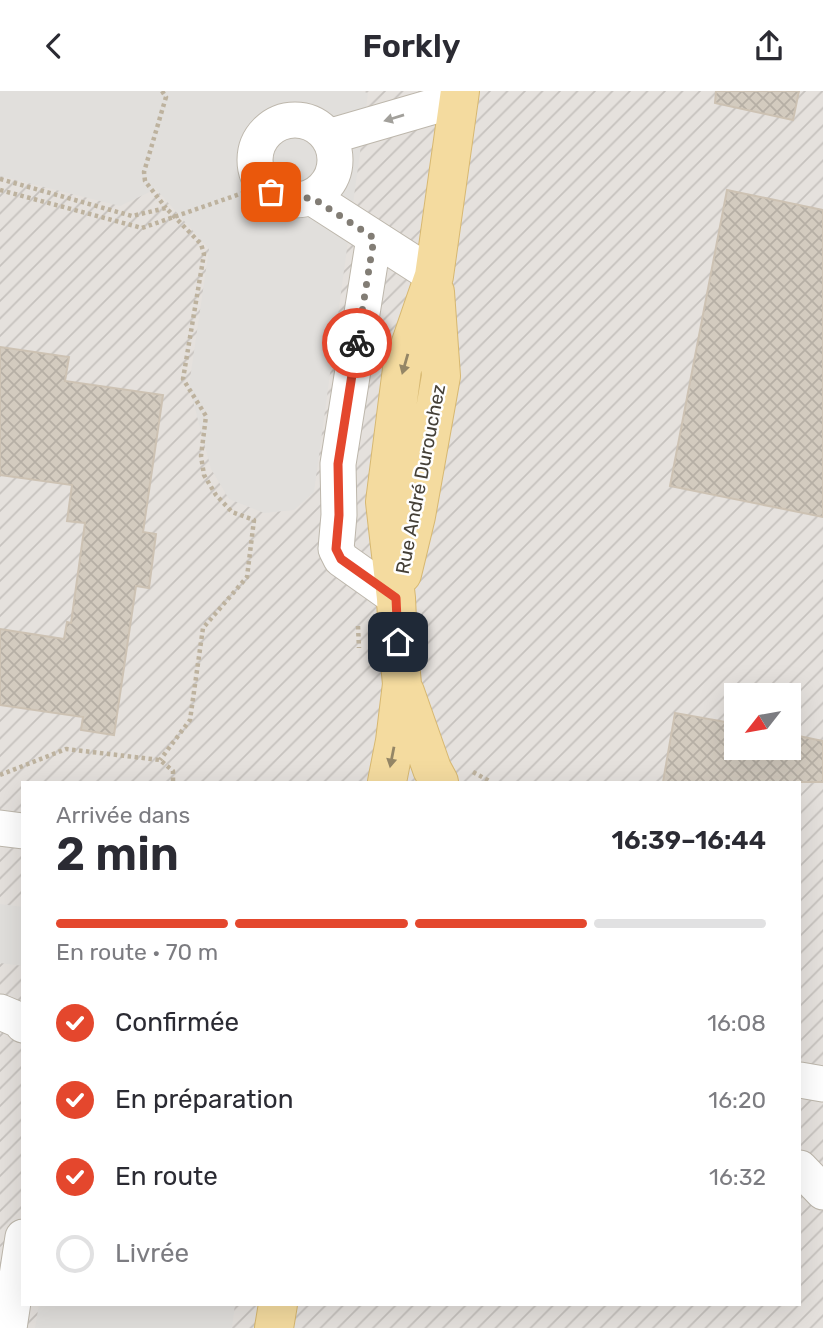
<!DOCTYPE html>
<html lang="fr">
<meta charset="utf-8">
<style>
body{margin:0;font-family:Rubik,sans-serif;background:#f2f2f3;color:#2b2b33;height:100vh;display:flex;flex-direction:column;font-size:26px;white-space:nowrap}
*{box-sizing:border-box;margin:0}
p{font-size:23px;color:#7c7c81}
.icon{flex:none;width:38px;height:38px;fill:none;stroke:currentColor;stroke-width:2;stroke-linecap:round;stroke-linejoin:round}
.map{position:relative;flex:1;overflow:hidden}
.details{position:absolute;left:21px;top:690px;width:780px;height:525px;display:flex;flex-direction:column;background:#fff;border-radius:0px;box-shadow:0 7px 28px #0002}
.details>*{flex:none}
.needle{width:46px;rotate:239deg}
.fabs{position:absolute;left:724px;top:592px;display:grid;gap:14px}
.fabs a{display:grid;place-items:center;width:77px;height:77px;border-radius:0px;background:#fff;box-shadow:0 7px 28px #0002;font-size:35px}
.pin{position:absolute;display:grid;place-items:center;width:60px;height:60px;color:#fff;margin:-30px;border-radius:14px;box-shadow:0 4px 10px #0006}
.courier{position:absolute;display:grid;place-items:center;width:70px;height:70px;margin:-35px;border:5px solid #e4472d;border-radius:50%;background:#fff;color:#222;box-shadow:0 2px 9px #0007}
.overview em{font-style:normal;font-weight:600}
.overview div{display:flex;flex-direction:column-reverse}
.overview{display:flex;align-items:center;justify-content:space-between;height:119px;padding:0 35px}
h1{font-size:46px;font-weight:600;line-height:52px}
.bar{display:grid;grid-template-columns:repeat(4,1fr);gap:10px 7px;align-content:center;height:84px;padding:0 35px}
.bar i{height:9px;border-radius:5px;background:#e1e1e2}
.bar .current{background:#e4472d}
.bar p{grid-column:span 4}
ol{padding:0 35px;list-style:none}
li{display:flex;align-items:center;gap:21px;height:77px}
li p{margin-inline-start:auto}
li .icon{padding:7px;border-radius:50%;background:#e4472d;color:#fff;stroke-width:4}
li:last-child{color:#7c7c81}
li i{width:38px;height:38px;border:4px solid #e1e1e2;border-radius:50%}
header{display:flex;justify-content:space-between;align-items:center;height:91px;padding:0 35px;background:#fff;font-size:32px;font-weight:600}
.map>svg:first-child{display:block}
</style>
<header><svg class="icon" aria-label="back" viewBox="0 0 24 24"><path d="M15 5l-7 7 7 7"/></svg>Forkly<svg class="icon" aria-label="share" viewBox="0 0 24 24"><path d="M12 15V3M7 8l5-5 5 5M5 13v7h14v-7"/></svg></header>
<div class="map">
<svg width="823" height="1237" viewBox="0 0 823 1237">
<defs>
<pattern id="industrial-furrows" width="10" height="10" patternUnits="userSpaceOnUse" patternTransform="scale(1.75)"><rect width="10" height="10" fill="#e5e1dd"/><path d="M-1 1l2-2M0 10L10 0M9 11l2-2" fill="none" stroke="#c6c2be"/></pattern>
<pattern id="building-cross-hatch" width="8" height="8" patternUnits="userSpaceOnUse" patternTransform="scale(1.75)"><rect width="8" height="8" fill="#d3cbbf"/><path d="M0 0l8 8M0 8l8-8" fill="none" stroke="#b6afa5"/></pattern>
</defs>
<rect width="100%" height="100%" fill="#f2efe8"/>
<path fill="url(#industrial-furrows)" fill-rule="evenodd" d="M 0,0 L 823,0 L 823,1237 L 0,1237 ZM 737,604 L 789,604 L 789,656 L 737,656 ZM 23,691 L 800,691 L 800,1213 L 23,1213 Z"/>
<path fill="#e1dfdc" d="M 0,0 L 361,0 L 368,2 L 314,401 L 294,419 L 264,422 L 229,408 L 211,378 L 189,295 L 209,158 L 156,98 L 120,115 L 0,85 Z
M 0,813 L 23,816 L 23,875 L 0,872 Z
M 39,1213 L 235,1213 L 232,1237 L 35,1237 Z"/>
<path fill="url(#building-cross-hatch)" stroke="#cdc2b3" stroke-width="2" d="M 716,0 L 799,0 L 793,29 L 715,12 Z
M 727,99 L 823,119 L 823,426 L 670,395 Z
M 0,256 L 69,266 L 65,290 L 163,304 L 143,441 L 156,443 L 149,497 L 136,495 L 114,644 L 81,639 L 83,626 L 0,614 L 0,538 L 64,548 L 67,531 L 71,532 L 85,432 L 67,430 L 72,394 L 0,384 Z
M 675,622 L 737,633 L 737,656 L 789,656 L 789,643 L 823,650 L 823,691 L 663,691 Z"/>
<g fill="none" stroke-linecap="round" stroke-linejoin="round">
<g stroke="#bdb7ac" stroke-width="37">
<path id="minor" d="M255 69a40 40 0 1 1 80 0a40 40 0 1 1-80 0Z
M 328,46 L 459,8
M 311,106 L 434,185
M 374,147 L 338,373 L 339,424 L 336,458 L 341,468 L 396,507
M 0,737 L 23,740
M 0,921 L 19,929 L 23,934
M 800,989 L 823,993
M 800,1077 L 823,1101
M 9,1237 L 23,1146"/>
</g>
<g stroke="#d7b871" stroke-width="40">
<path id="major" d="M 402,483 L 416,425 L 441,285 L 435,201
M 405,601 L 432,678 L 439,691
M 387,691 L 395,650 L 402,593 L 398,551 L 396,507 L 385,411 L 402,278 L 434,185 L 460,0
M 274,1237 L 278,1213"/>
</g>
<path stroke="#bdb29e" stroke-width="4.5" stroke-dasharray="3.5 3.5" stroke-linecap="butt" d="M 162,0 L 166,6 L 144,81 L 145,90 L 166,117
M 0,88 L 132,125 L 166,117 L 201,153 L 204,163 L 183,288 L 206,325 L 201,365 L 204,384 L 216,404 L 232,421 L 254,429 L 247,486 L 203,537 L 190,629 L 160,669
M 0,99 L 142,137 L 263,95
M 358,535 L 359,557
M 473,681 L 491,691
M 0,684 L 66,658 L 160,669 L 173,680 L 173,691"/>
<use href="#minor" stroke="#fff" stroke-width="35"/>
<use href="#major" stroke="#f4db9f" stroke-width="38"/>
</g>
<defs><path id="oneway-solid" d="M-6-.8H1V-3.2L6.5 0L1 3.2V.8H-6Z" transform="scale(1.75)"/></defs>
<use fill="#a2a09b" href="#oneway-solid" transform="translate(394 27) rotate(163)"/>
<g fill="#948666">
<use href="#oneway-solid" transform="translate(405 273) rotate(106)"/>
<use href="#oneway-solid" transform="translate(392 666) rotate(101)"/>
</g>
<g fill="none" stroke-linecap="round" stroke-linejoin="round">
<path stroke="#827d75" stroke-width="7" stroke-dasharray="0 12.6" d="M 271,101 C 285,109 295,110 311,106 L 374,147 L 357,252"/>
<path stroke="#e4472d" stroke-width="9" d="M 357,252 L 338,373 L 339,424 L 336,458 L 341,468 L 396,507 L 398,551"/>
</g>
<g text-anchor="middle" stroke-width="5" stroke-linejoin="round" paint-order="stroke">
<g font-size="19" fill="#454037" stroke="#fff">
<text transform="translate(420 388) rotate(-79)" y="7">Rue André Durouchez</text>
</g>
</g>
</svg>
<div class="fabs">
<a><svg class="needle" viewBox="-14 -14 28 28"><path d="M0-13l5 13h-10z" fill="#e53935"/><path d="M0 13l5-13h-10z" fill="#7c7c81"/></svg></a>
</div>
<div class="pin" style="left:271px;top:101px;background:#ea580c"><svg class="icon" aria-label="bag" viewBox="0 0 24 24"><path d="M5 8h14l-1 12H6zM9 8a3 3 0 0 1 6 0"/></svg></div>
<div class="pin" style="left:398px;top:551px;background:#1f2937"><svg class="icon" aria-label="home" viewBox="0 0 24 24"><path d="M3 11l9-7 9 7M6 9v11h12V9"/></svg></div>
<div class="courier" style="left:357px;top:252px"><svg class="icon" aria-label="bike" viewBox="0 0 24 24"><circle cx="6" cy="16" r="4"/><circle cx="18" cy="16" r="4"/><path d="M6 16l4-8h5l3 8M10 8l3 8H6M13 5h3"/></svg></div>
<section class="details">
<div class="overview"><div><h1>2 min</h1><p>Arrivée dans</p></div><em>16:39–16:44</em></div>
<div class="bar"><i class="current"></i><i class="current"></i><i class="current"></i><i></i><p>En route · 70 m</p></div>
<ol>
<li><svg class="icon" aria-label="check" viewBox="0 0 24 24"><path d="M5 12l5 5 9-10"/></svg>Confirmée<p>16:08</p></li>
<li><svg class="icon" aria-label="check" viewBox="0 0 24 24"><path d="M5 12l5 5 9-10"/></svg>En préparation<p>16:20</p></li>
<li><svg class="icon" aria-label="check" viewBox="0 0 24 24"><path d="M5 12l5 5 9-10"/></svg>En route<p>16:32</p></li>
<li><i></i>Livrée</li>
</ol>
</section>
</div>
